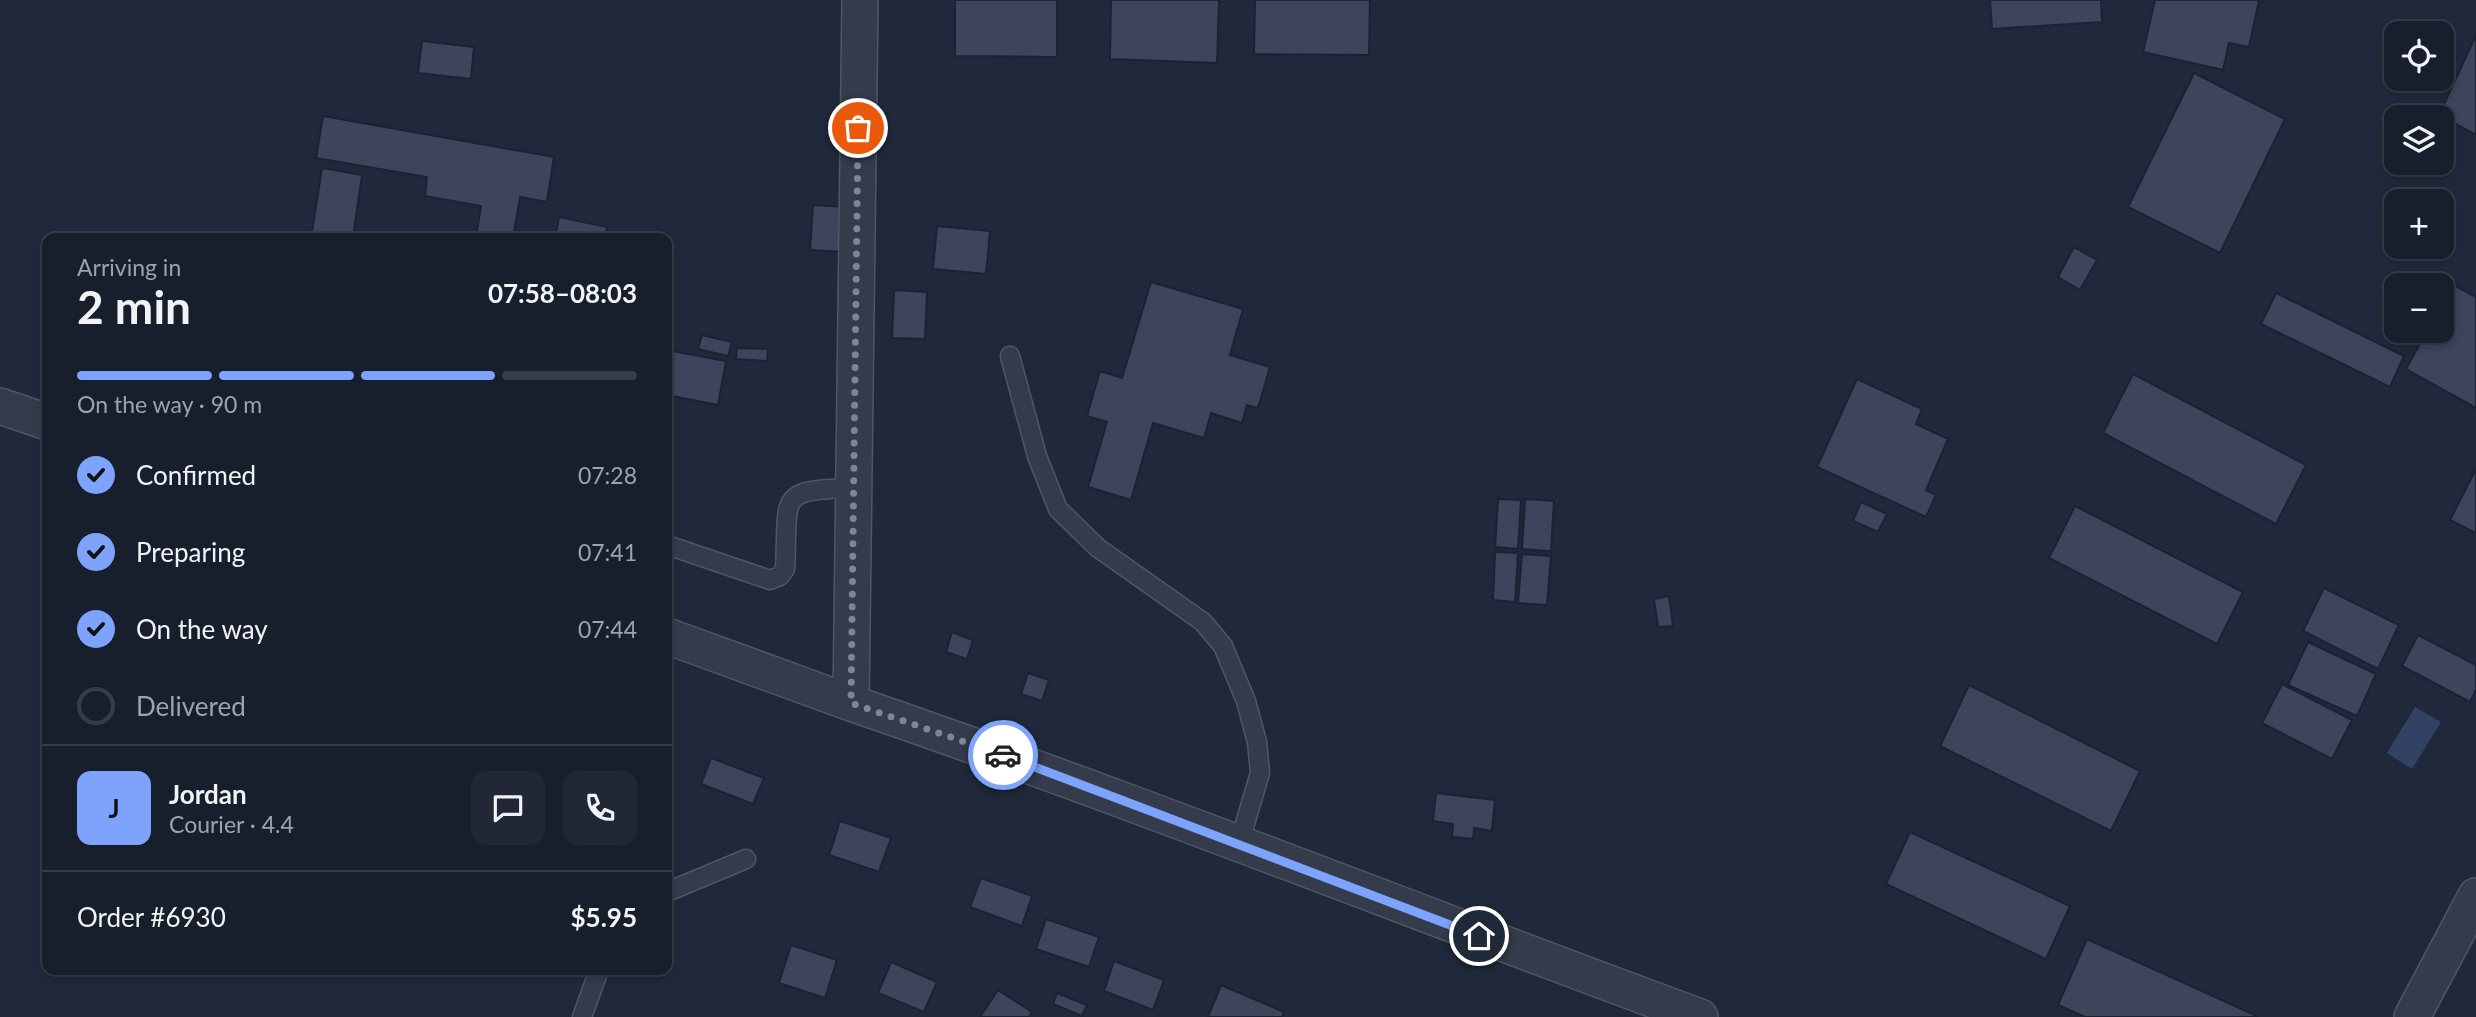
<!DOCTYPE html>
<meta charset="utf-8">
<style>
body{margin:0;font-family:Lato,sans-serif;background:#212734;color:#f1f3f6;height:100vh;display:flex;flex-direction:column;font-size:26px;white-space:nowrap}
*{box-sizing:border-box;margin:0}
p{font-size:23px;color:#9fa2a9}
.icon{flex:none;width:38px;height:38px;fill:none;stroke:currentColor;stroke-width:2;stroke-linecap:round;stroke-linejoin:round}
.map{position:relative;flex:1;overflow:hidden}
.sheet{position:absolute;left:42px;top:233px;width:630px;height:742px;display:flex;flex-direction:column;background:#181f2c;border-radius:14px;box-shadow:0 4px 10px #0003,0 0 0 2px #363d48}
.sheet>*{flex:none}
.fabs{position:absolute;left:2384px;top:21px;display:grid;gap:14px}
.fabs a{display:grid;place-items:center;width:70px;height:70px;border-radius:14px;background:#181f2c;box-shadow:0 4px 10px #0003,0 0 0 2px #363d48;font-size:35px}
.pin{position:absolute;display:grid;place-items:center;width:60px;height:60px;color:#fff;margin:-30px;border:4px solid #fff;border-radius:50%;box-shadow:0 2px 7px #0007}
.courier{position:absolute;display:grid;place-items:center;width:70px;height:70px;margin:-35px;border:5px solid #7da3fd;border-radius:50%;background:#fff;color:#222;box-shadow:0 2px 9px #0007}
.headline em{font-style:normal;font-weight:700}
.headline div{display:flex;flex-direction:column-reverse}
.headline{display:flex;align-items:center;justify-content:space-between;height:119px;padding:0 35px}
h1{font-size:46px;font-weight:700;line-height:52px}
.bar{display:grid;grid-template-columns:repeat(4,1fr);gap:10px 7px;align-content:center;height:84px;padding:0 35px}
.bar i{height:9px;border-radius:5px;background:#363d48}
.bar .on{background:#7da3fd}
.bar p{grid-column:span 4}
.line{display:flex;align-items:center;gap:18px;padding:0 35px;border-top:2px solid #363d48}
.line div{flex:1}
.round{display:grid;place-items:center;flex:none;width:74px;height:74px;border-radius:14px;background:#212734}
ol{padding:0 35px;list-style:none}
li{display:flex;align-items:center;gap:21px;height:77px}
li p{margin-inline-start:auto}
li .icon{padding:7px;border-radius:50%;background:#7da3fd;color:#111;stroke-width:4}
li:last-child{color:#9fa2a9}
li i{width:38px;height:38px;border:4px solid #363d48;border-radius:50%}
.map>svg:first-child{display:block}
</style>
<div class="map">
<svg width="2476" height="1017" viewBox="0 0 2476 1017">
<rect width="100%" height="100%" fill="#20293b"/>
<path fill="#324263" d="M 2415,707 L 2441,722 L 2412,769 L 2387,753 Z"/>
<path fill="#3c455b" stroke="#1b2231" stroke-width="2" d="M 955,0 L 1057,0 L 1057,57 L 955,56 Z
M 1111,0 L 1219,0 L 1217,63 L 1110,59 Z
M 1255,0 L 1370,0 L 1369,55 L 1254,54 Z
M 1990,0 L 2101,0 L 2102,22 L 1992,29 Z
M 2155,0 L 2259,0 L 2249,47 L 2229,43 L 2223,70 L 2143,52 Z
M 2476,35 L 2476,135 L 2439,115 Z
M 422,41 L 474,47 L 471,79 L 418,73 Z
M 2194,73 L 2285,119 L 2220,253 L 2128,207 Z
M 323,116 L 554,157 L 547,202 L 520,197 L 513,238 L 476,238 L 481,206 L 425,196 L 427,177 L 316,158 Z
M 322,168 L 362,175 L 353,238 L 311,238 Z
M 813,205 L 847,207 L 844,252 L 810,250 Z
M 559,217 L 607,227 L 605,238 L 555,238 Z
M 937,226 L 990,231 L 986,274 L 933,269 Z
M 2074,247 L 2097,260 L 2080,290 L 2058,277 Z
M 1151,282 L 1243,309 L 1230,355 L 1270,367 L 1258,408 L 1247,405 L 1242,423 L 1211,413 L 1204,438 L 1153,423 L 1131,500 L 1088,487 L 1107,422 L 1087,416 L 1100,371 L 1122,378 Z
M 2452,284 L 2476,297 L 2476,408 L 2406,369 L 2427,331 L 2441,331 L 2441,304 Z
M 894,290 L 927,292 L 925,339 L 892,338 Z
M 2276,293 L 2404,356 L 2390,387 L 2261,324 Z
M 702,335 L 732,342 L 728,356 L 698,349 Z
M 737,348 L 768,349 L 767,361 L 736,359 Z
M 667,350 L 726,361 L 718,405 L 667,395 Z
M 2133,374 L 2306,465 L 2276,524 L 2103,433 Z
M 1857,379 L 1922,409 L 1916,424 L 1948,439 L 1926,490 L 1936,495 L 1926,517 L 1817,467 Z
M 2476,469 L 2476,533 L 2450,520 Z
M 1498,499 L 1521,500 L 1518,549 L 1495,547 Z
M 1525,499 L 1554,501 L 1551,551 L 1522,549 Z
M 1861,502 L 1887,514 L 1878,532 L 1853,521 Z
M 2075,506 L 2243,592 L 2217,644 L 2049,558 Z
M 1495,552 L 1518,553 L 1515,602 L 1493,600 Z
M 1522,554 L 1551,556 L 1547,605 L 1518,603 Z
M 2324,588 L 2399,625 L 2378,669 L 2303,631 Z
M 1669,596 L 1673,626 L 1658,627 L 1654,599 Z
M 952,632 L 973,640 L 967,659 L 946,652 Z
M 2418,635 L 2476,665 L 2476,690 L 2470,702 L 2402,666 Z
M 2308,642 L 2376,674 L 2357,716 L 2288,685 Z
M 1028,673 L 1049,680 L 1042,701 L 1021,694 Z
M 2282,684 L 2352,720 L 2332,759 L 2262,723 Z
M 1969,685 L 2140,771 L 2111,831 L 1940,746 Z
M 711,758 L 764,778 L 753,804 L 701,784 Z
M 1436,793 L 1495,800 L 1492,831 L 1474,828 L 1473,839 L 1452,837 L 1453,824 L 1433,821 Z
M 840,821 L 891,838 L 879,872 L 829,855 Z
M 1910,832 L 2070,906 L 2046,959 L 1886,884 Z
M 981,878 L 1032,896 L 1022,926 L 970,907 Z
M 1046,919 L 1099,937 L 1089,967 L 1036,949 Z
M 2087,939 L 2259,1017 L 2085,1017 L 2058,1005 Z
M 791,945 L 837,960 L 825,998 L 779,983 Z
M 1114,961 L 1164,980 L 1153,1010 L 1104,991 Z
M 891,962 L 937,982 L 924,1012 L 878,993 Z
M 1221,985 L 1284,1012 L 1282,1017 L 1208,1017 Z
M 998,990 L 1032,1012 L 1029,1017 L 980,1017 Z
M 1057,993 L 1087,1005 L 1082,1016 L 1053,1004 Z"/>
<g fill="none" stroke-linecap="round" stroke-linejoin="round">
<g stroke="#4f5665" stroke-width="21">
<path id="service" d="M 1010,356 L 1037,456 L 1058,509 L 1098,548 L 1203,622 L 1223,646 L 1246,701 L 1257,742 L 1260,773 L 1239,844
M 667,545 L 770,580 L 780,576 L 785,569 C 789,494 775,490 856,488
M 667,892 L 746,859
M 582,1017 L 599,970"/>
</g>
<g stroke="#4f5665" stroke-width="38">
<path id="minor" d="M 860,0 L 851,703 C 1137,801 1417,913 1700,1017
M 0,406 L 47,422
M 667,636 L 851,703
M 2412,1017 L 2476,896"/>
</g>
<use href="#service" stroke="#343b4b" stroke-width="18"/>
<use href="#minor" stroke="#343b4b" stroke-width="35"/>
</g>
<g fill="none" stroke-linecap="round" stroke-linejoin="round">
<path stroke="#7d8596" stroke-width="7" stroke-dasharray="0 12.6" d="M 858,128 L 851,703 L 1003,755"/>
<path stroke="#7da3fd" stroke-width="9" d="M 1003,755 L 1479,936"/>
</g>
</svg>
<div class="fabs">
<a><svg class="icon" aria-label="locate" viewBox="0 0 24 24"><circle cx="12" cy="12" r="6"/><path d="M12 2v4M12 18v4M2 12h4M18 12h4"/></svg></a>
<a><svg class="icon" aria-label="layers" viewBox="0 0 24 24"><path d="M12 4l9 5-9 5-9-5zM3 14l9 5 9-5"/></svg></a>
<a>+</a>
<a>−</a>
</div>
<div class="pin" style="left:858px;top:128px;background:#ea580c"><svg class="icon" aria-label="bag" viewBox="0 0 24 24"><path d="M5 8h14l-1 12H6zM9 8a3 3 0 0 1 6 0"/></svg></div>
<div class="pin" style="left:1479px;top:936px;background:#1f2937"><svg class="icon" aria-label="home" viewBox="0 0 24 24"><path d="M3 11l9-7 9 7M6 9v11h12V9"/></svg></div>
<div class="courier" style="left:1003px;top:755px"><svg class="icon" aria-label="car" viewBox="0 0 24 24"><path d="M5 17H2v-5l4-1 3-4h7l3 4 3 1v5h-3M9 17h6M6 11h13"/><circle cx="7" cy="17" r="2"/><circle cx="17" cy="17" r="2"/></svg></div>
<section class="sheet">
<div class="headline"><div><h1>2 min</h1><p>Arriving in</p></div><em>07:58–08:03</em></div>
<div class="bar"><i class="on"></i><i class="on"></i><i class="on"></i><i></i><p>On the way · 90 m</p></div>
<ol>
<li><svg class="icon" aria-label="check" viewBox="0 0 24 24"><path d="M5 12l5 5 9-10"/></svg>Confirmed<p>07:28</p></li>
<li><svg class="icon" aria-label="check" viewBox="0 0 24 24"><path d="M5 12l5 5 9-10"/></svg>Preparing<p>07:41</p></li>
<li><svg class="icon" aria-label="check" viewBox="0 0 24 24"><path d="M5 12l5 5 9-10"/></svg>On the way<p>07:44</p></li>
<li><i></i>Delivered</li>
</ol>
<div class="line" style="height:126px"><b class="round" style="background:#7da3fd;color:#111">J</b><div><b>Jordan</b><p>Courier · 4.4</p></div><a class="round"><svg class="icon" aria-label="chat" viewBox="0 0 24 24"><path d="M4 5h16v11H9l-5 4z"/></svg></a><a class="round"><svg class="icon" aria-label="phone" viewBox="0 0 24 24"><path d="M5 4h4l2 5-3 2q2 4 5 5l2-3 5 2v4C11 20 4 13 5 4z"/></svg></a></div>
<div class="line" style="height:91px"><div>Order #6930</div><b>$5.95</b></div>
</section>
</div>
